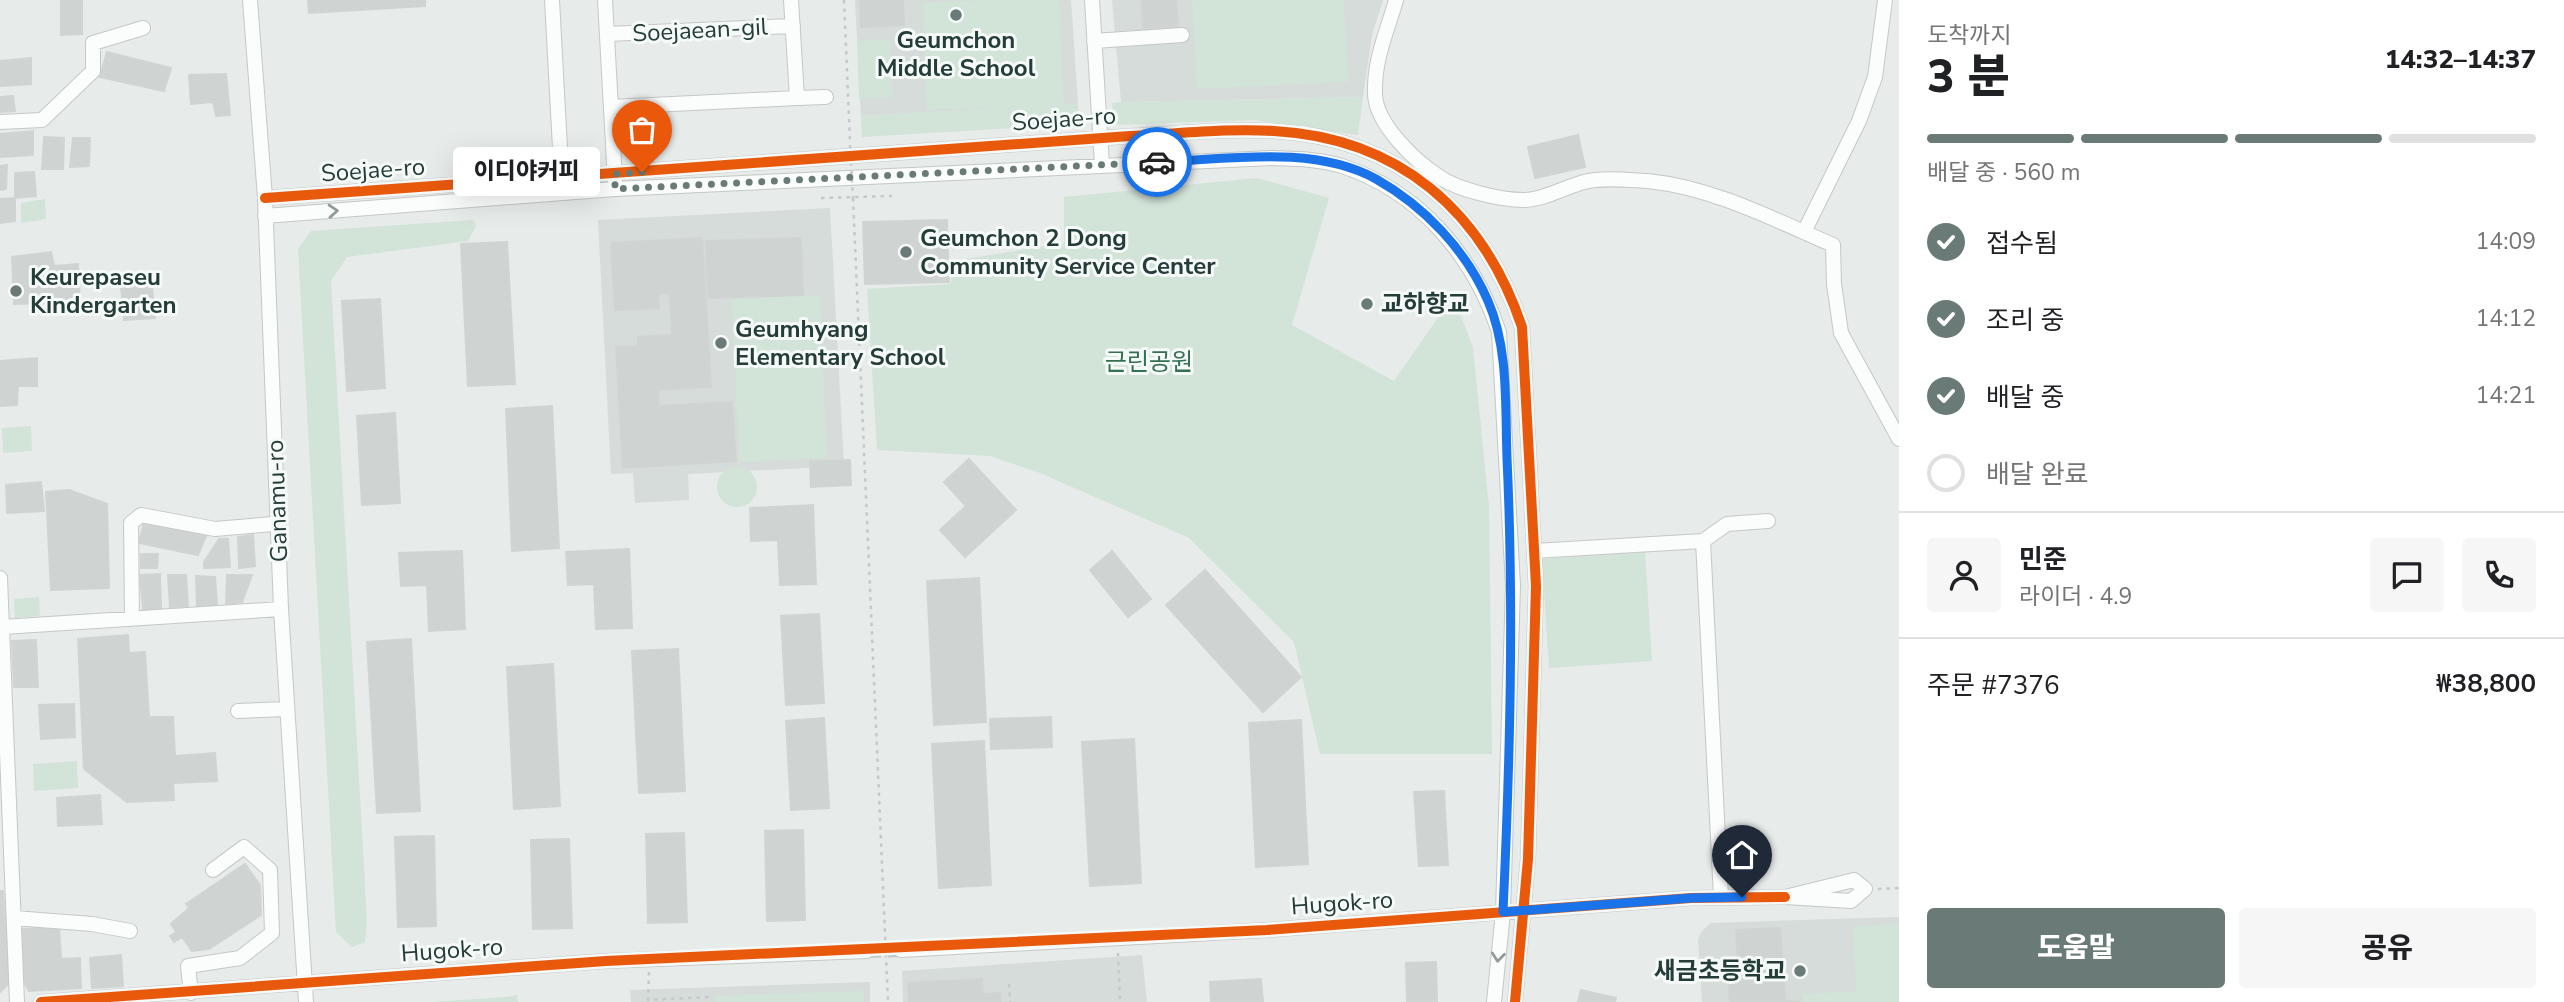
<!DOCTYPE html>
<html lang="ko">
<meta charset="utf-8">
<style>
body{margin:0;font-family:"Nunito Sans","Noto Sans KR",sans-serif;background:#f6f6f6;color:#202124;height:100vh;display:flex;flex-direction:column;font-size:26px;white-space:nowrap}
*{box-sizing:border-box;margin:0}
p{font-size:23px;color:#757577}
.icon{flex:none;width:38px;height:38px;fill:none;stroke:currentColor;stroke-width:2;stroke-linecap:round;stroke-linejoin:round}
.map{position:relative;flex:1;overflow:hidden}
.side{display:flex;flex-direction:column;background:#fff;width:665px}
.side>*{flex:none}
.pin{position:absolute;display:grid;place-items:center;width:60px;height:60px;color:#fff;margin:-72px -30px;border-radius:50% 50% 50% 0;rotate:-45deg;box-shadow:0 0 7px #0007}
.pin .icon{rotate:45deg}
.courier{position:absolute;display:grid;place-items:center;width:70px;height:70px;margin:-35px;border:5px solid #1a73e8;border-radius:50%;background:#fff;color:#222;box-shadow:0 2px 9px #0007}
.bubble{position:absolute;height:49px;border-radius:7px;background:#fff;box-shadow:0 7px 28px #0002;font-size:23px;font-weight:800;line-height:49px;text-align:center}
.head em{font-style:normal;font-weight:800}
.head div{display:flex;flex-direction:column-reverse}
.head{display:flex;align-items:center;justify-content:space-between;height:119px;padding:0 28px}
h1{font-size:46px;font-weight:800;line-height:52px}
.bar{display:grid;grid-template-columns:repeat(4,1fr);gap:10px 7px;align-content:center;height:84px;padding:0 28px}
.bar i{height:9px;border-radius:5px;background:#e0e0e0}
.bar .on{background:#697a77}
.bar p{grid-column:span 4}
.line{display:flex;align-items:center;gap:18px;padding:0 28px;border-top:2px solid #e0e0e0}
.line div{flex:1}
.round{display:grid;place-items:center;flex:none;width:74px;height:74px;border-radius:7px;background:#f6f6f6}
ol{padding:0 28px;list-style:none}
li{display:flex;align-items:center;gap:21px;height:77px}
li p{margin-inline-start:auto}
li .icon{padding:7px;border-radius:50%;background:#697a77;color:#fff;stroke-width:4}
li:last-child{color:#757577}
li i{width:38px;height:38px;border:4px solid #e0e0e0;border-radius:50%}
.cta{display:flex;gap:14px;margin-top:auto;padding:14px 28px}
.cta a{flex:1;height:80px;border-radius:7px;background:#697a77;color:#fff;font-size:28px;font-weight:800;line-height:80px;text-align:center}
.cta a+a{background:#f6f6f6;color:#202124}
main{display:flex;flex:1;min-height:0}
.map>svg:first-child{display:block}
</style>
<main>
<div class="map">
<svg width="1899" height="1002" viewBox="0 0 1899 1002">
<rect width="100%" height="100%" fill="#e7ebe9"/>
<path fill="#d5dcd9" d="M 855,0 L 1071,0 L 1078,104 L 861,116 Z
M 1112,0 L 1383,0 L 1372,35 L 1363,97 L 1121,102 Z
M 830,208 L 844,466 L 688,474 L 689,500 L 635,503 L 633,473 L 611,474 L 598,220 Z
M 1899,917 L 1899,1002 L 1702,1002 L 1698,939 L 1702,931 L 1711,923 Z
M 1142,955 L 1147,1002 L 903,1002 L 902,971 Z
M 870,982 L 870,1002 L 631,1002 L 630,990 Z"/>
<path fill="#d2e3d8" d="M 984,0 L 1059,0 L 1064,104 L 1078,104 L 1079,124 L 862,137 L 861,116 L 1013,107 L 927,110 L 923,3 Z
M 1192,0 L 1344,0 L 1348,82 L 1197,89 Z
M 890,39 L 892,97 L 859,99 L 857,41 Z
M 1363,97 L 1358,135 L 1254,120 L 1119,125 L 1113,122 L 1112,103 L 1121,102 Z
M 1257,178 L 1329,198 L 1292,325 L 1394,381 L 1453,296 L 1473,347 L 1489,507 L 1492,754 L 1320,754 L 1294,642 L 1189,538 L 1040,473 L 990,456 L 877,450 L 867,289 L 951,284 L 953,261 L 1064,243 L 1064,197 Z
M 45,199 L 46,219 L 21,223 L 21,203 Z
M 473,220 L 476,226 L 468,241 L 347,257 L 331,281 L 367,921 L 365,942 L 352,947 L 336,932 L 298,249 L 311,231 Z
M 820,295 L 827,458 L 739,462 L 732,299 Z
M 31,426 L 32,451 L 3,453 L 2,428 Z
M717 487a20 20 0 1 1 40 0a20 20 0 1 1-40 0Z
M 1645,552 L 1652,661 L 1549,668 L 1542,559 Z
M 39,597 L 40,616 L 15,618 L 14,599 Z
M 77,761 L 78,788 L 34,791 L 33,764 Z
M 1899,924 L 1899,1002 L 1803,1002 L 1803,994 L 1856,991 L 1853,926 Z
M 864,991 L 864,1002 L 715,1002 L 715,996 Z
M 517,995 L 518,1002 L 434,1002 L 506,997 Z"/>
<path fill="#cfd4d2" stroke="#d0d4d2" stroke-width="2" d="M 61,0 L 82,0 L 82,34 L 61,35 Z
M 308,0 L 425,0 L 425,6 L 309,13 Z
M 860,0 L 903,0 L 904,25 L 861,27 Z
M 1142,0 L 1176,0 L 1178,26 L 1143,28 Z
M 107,52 L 171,68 L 164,91 L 100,77 Z
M 31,58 L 31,84 L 0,86 L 0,61 Z
M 226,74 L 230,115 L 216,116 L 213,102 L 191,104 L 189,75 Z
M 13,96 L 15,111 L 0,112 L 0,97 Z
M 33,131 L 33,155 L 0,157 L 0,134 Z
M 1578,135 L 1585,167 L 1535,178 L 1528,147 Z
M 44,137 L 64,138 L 63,169 L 42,169 Z
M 73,138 L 90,138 L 89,166 L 70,167 Z
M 7,165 L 6,189 L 0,190 L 0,166 Z
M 34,172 L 36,196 L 15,198 L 15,173 Z
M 15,198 L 15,221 L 0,223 L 0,199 Z
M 947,220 L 949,282 L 865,284 L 863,222 Z
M 702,238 L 711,387 L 658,390 L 659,406 L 732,402 L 736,461 L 623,468 L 616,347 L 638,346 L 638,337 L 672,335 L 670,294 L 658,294 L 659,308 L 615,310 L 611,243 Z
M 801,238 L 803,295 L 708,298 L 706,241 Z
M 507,242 L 515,384 L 468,386 L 461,244 Z
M 51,252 L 54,266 L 78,264 L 80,302 L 14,304 L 12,257 Z
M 148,273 L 147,289 L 152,289 L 155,318 L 124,320 L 120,276 Z
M 380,299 L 385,388 L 347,391 L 342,301 Z
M 37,358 L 37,386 L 18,386 L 17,405 L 0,406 L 0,361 Z
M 552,406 L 559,548 L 512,551 L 506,409 Z
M 395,413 L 400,503 L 362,505 L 357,416 Z
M 969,459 L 1016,510 L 965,557 L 940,530 L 966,506 L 944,482 Z
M 850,460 L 851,485 L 811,487 L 810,461 Z
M 41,482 L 44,511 L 7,513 L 6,485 Z
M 69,490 L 107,504 L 109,588 L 51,590 L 46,492 Z
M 813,505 L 816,584 L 780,585 L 778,540 L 751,541 L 750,508 Z
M 144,522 L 206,536 L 198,555 L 139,543 Z
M 253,535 L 255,566 L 239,568 L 238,537 Z
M 219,539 L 228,539 L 230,567 L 204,568 L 204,562 Z
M 629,549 L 632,628 L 596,629 L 594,584 L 568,585 L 566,552 Z
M 462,551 L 465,629 L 429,631 L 427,585 L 401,586 L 399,553 Z
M 1112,551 L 1151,599 L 1128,617 L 1090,570 Z
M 141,554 L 158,554 L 157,568 L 141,568 Z
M 1205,570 L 1301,677 L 1263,712 L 1166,605 Z
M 160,574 L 161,608 L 143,610 L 140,575 Z
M 168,575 L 186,575 L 188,606 L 170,607 Z
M 227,575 L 252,575 L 242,602 L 226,604 Z
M 196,576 L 215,577 L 217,605 L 197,606 Z
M 979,578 L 986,722 L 934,725 L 927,581 Z
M 819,614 L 824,703 L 786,705 L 781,616 Z
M 128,635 L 129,653 L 145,652 L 149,717 L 173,717 L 175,756 L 215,753 L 217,781 L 173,783 L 174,800 L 127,802 L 84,769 L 78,639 Z
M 411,639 L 420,811 L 377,813 L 367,642 Z
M 36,640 L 38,687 L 14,687 L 12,641 Z
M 678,649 L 685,791 L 639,793 L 632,651 Z
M 553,664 L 560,806 L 514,809 L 507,667 Z
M 74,704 L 75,737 L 41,739 L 39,705 Z
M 1051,717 L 1052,747 L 991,749 L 990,719 Z
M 824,718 L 829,808 L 791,810 L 786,721 Z
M 1301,720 L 1308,864 L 1256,867 L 1249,723 Z
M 1134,739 L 1141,883 L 1090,886 L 1082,742 Z
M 984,741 L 991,885 L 939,888 L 932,744 Z
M 1444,791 L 1448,865 L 1419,866 L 1414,792 Z
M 100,795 L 102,824 L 58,826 L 57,798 Z
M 803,830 L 805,920 L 767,921 L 765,831 Z
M 684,833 L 687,922 L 648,923 L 646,834 Z
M 434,836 L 436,926 L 398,927 L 395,837 Z
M 569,839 L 572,928 L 533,929 L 531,840 Z
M 245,864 L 260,885 L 261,915 L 209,949 L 192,951 L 182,937 L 174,942 L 170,936 L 176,932 L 171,924 L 189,908 L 186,904 Z
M 0,891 L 3,891 L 9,983 L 0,992 Z
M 59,927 L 61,959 L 80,958 L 81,988 L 29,991 L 25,984 L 22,929 Z
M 1780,928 L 1785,1001 L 1800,1002 L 1730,1002 L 1728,963 L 1738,963 L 1736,930 Z
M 121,955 L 123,986 L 92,988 L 90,958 Z
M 1436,962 L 1437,1002 L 1407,1002 L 1406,963 Z
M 982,979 L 983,994 L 1000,993 L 1001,1002 L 909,1002 L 908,983 Z
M 1261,979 L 1263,1002 L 1211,1002 L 1210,982 Z
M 1581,990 L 1616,998 L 1615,1002 L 1578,1002 Z"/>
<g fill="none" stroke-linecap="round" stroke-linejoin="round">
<path stroke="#c0c8c6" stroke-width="14" stroke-dasharray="14 7" stroke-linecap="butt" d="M 867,951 L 901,950"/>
<g stroke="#c4c8c6" stroke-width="16">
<path id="minor" d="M 250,0 L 265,198 L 281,609 L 306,1002
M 552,0 L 562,185
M 605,0 L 615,181
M 1092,0 L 1102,165
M 1396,0 C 1387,32 1374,59 1375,93 C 1375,124 1416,162 1441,178 C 1459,190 1501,200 1523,200 C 1543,200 1565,187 1584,182 C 1602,177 1629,180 1648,181 C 1714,188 1773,219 1833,245 L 1834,284 L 1841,333 L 1899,439
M 607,34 L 793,26
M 1094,41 L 1182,35
M 797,98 L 826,97
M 611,107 L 797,98 L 791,0
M 0,122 L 42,120 L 93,71 L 93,43 L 143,28
M 265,198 L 1130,136 C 1177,134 1227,128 1274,131 C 1399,138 1483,211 1522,327 L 1536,586 L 1528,859 L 1515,1002
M 265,216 L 615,189 L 1272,158 C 1295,159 1320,159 1342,166 C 1420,192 1473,255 1499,332 L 1513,586 L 1503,912 L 1494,1002
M 1804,232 L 1859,121 L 1875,77 L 1885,0
M 1703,541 L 1727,524 L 1768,521
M 1534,551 L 1703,541 L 1721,897
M 0,578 L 17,1002
M 132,619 L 131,523 L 141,515 L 215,529 L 273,524
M 3,627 L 281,609
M 238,711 L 287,709
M 1854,880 L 1865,889 L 1851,901 L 1785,897 Z
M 14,918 L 92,924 L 130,931
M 901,950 L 1267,930 L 1691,898 L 1785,897
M 191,993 L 188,966 L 240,958 L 272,933 L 270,870 L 244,847 L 213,870
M 41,1002 L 606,961 L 867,951"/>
</g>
<path stroke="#c2cbc9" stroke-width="2.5" stroke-dasharray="3.5 5" stroke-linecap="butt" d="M 844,0 L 850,142
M 821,198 L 892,196
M 853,198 L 888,1002
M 1878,889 L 1899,888
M 1118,953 L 1120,1002
M 649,972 L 648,1000 L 708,997 L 709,1002
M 1009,984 L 1010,1002"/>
<use href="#minor" stroke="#fbfcfc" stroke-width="14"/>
<path stroke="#c2cbc9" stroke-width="2.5" stroke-dasharray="3.5 5" stroke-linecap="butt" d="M 850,145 L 853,198"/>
<g stroke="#f5f9f8" stroke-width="15">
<path id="cycleway" d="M 265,198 L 1130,136 C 1177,134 1227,128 1274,131 C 1399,138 1483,211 1522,327 L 1536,586 L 1528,859 L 1515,1002
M 41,1002 L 606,961 L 1267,930 L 1691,898 L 1785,897"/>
</g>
<use href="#cycleway" stroke="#e8590c" stroke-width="10"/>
</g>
<defs><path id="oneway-chevron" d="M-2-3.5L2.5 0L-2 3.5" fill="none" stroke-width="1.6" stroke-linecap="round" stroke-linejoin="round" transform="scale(1.75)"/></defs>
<g stroke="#909c9a">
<use href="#oneway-chevron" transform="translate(333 211) rotate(-4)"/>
<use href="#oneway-chevron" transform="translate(1498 957) rotate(96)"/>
</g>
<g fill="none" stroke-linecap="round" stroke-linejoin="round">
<path stroke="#697a77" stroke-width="7" stroke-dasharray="0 12.6" d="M 642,172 L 615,174 L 615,189 L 1157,162"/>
<path stroke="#1a73e8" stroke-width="9" d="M 1157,162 C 1226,160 1312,144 1376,179 C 1424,206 1466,250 1488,301 C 1509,349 1505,407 1507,458 C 1514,609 1510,760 1503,912 L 1691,898 L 1742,897"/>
</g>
<g fill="#697a77" stroke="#f5f9f8" stroke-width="2.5">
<circle cx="956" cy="15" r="7"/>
<circle cx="906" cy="252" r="7"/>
<circle cx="16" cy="291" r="7"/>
<circle cx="1367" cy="304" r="7"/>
<circle cx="721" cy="343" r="7"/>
<circle cx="1800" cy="971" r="7"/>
</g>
<g text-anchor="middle" stroke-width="6" stroke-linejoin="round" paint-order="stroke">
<g font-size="24" fill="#253d39" stroke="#f5f9f8">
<text transform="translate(700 30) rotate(-3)" y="8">Soejaean-gil</text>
<text transform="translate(1064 119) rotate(-4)" y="8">Soejae-ro</text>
<text transform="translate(373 170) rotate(-4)" y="8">Soejae-ro</text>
<text transform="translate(277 501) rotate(-92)" y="8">Ganamu-ro</text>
<text transform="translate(1342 903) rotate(-4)" y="8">Hugok-ro</text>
<text transform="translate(452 950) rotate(-4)" y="8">Hugok-ro</text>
</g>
<g font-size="24" font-weight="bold" fill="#253d39" stroke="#f5f9f8" text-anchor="start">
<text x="956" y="48" text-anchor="middle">Geumchon<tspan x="956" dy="28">Middle School</tspan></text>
<text x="920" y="246">Geumchon 2 Dong<tspan x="920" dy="28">Community Service Center</tspan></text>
<text x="30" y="285">Keurepaseu<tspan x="30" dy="28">Kindergarten</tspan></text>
<text x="1381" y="312">교하향교</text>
<text x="735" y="337">Geumhyang<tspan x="735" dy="28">Elementary School</tspan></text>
<text x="1786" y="979" text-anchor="end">새금초등학교</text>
</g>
<g font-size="24" fill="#337151" stroke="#f5f9f8">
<text x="1149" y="370">근린공원</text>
</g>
</g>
</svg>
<div class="pin" style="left:642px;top:172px;background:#ea580c"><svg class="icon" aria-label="bag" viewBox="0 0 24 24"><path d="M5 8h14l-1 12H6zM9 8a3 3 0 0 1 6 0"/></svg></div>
<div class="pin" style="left:1742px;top:897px;background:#1f2937"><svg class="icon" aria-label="home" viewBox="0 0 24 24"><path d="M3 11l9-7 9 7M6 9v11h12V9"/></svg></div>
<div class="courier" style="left:1157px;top:162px"><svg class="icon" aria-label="car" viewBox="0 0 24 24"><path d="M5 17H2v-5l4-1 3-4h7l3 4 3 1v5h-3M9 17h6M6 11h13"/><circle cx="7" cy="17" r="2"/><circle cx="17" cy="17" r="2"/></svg></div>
<div class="bubble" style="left:453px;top:147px;width:147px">이디야커피</div>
</div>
<section class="side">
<div class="head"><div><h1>3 분</h1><p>도착까지</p></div><em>14:32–14:37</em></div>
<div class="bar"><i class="on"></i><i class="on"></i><i class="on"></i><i></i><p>배달 중 · 560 m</p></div>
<ol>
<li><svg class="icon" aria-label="check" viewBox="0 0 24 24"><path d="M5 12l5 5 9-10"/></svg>접수됨<p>14:09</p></li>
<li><svg class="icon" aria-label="check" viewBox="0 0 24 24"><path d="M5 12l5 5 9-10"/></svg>조리 중<p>14:12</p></li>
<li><svg class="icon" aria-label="check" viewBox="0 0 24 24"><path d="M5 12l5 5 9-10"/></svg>배달 중<p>14:21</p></li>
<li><i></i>배달 완료</li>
</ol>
<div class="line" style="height:126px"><a class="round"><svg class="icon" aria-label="person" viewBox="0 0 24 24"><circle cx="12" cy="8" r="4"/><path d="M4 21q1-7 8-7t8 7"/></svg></a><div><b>민준</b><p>라이더 · 4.9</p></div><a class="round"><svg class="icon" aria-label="chat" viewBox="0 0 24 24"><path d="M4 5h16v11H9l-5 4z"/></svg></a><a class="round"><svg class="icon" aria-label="phone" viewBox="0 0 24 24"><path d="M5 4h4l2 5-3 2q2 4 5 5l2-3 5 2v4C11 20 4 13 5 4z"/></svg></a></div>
<div class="line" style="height:91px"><div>주문 #7376</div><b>₩38,800</b></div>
<div class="cta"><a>도움말</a><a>공유</a></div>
</section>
</main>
